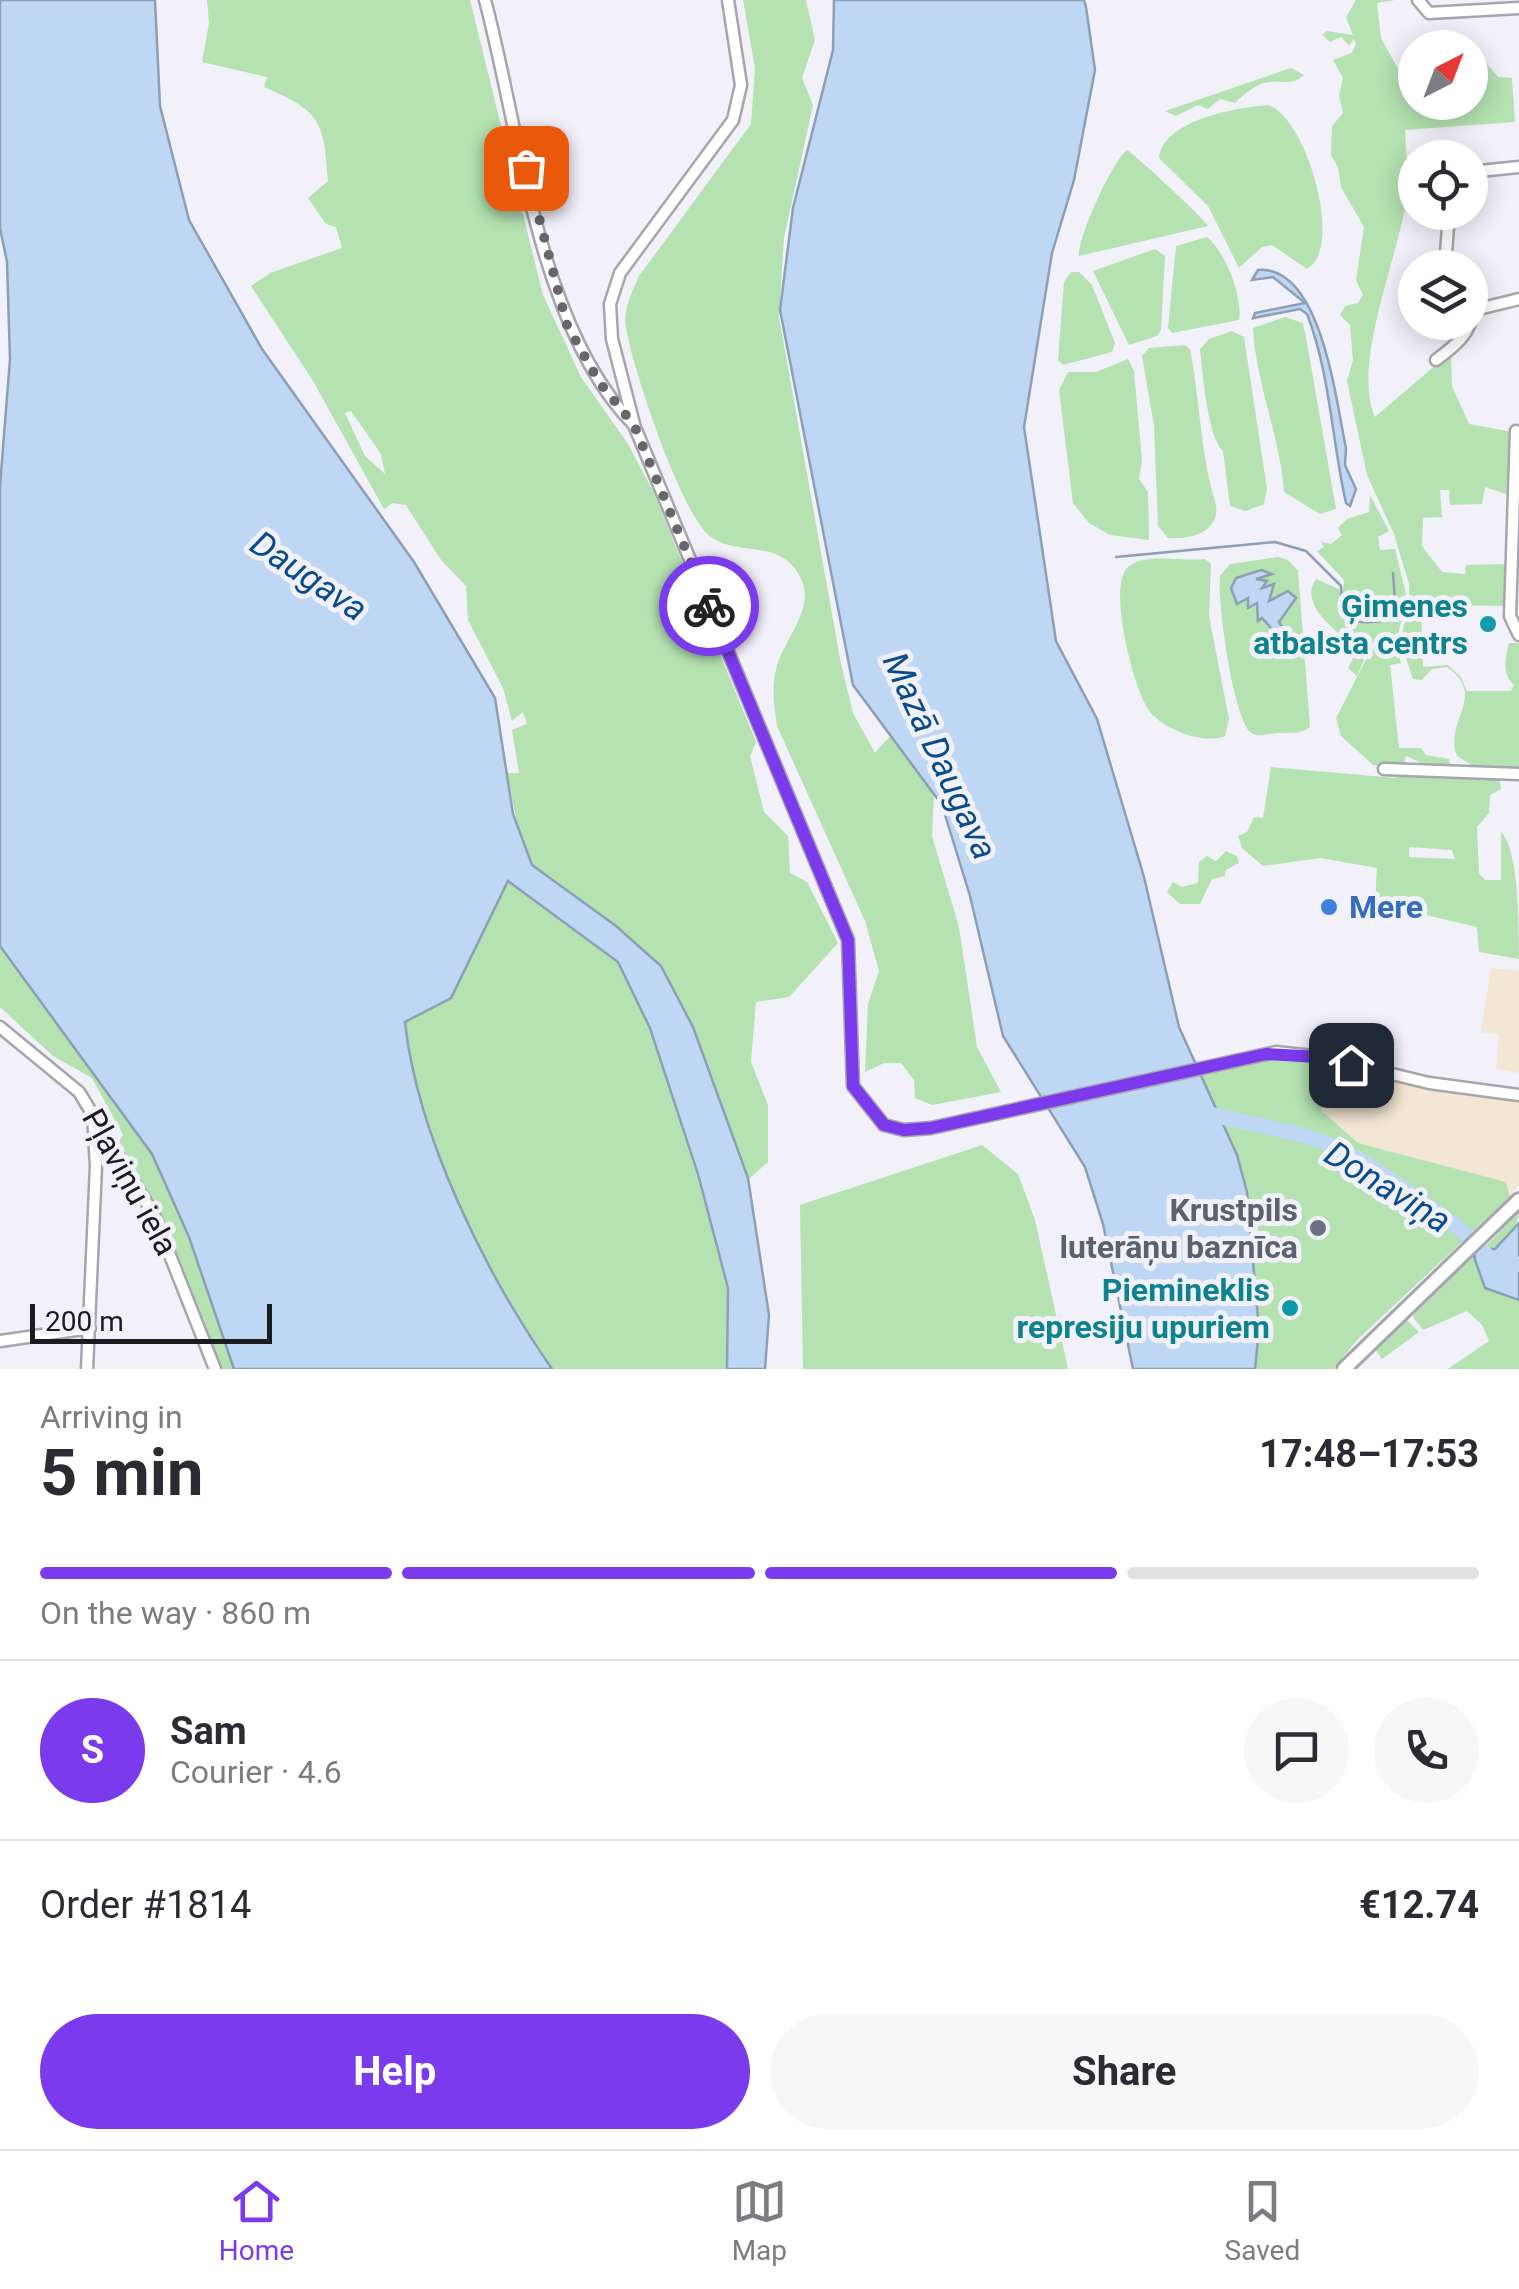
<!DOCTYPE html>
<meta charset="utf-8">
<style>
body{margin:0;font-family:Roboto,sans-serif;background:#f7f7f7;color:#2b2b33;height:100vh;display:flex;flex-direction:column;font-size:38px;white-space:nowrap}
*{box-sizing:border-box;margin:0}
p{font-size:32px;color:#7c7c81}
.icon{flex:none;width:55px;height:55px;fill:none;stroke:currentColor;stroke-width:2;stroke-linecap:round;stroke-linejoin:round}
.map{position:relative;height:1369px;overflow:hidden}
.sheet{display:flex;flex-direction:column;background:#fff;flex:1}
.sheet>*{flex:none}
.needle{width:65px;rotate:42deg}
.fabs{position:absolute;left:1398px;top:30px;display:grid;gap:20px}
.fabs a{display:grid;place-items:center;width:90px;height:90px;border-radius:50%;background:#fff;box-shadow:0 5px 25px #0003;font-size:50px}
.scale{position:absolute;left:30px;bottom:25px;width:242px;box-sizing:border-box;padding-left:10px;border:5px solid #1c1b1e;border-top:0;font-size:28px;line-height:35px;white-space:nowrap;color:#1c1b1e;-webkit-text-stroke:8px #f2f0f9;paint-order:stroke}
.pin{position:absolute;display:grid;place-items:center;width:85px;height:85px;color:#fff;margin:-42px;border-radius:20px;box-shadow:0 5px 15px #0006}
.courier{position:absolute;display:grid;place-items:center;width:100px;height:100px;margin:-50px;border:8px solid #7c3aed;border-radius:50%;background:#fff;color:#222;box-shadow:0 2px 12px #0007}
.head em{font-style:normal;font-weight:700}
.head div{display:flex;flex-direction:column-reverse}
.head{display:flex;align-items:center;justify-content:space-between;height:170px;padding:0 40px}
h1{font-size:65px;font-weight:700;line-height:75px}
.bar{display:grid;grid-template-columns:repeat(4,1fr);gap:15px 10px;align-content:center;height:120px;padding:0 40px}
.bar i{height:12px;border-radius:8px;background:#e1e1e2}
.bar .current{background:#7c3aed}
.bar p{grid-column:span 4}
.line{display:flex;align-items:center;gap:25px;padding:0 40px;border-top:2px solid #e1e1e2}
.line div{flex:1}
.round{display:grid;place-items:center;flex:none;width:105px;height:105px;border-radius:52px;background:#f7f7f7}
.button{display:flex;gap:20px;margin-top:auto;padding:20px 40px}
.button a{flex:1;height:115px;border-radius:60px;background:#7c3aed;color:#fff;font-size:40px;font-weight:700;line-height:115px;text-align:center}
.button a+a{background:#f7f7f7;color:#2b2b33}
.tab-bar{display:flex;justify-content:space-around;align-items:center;height:140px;border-top:2px solid #e1e1e2;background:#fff;font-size:28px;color:#7c7c81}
.tab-bar a{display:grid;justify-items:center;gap:5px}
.tab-bar .current{color:#7c3aed}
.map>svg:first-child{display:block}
</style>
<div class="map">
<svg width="1519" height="1369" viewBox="0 0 1519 1369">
<rect width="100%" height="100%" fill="#f2f0f9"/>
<path fill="#f3e6d2" d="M 1491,968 L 1519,971 L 1519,1073 L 1496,1069 L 1499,1035 L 1481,1032 Z
M 1330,1063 L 1454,1093 L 1519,1102 L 1519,1184 L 1510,1197 L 1506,1182 L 1358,1143 L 1322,1111 Z"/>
<path fill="#b4e2b1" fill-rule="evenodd" d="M 207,0 L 470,0 L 543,295 L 581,377 L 628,444 L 653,491 L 756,742 L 750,756 L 764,812 L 788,836 L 790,873 L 807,882 L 838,943 L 789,997 L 756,1002 L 751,1062 L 768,1105 L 768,1162 L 749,1179 L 769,1315 L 765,1369 L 537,1369 L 545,1359 C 483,1270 416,1130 405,1022 L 451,998 L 518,828 L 507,773 L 519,773 L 512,730 L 527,724 L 523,712 L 512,721 L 503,688 L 468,620 L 466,586 L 441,560 L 406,505 L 393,503 L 384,509 L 313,381 L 251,286 L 270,273 L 342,248 L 336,227 L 326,224 L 308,198 L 328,181 C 324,120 320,111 264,87 L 267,77 L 202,62 L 209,23 ZM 351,411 L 381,454 L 385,474 L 365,456 L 345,413 Z
M 743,0 L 806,0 L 815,40 L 802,78 L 813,105 L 784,238 L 779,317 L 841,664 L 853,713 L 875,753 L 891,735 L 934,794 L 932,836 L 959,927 L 977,1047 L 1001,1092 L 932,1105 L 915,1098 L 914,1080 L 901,1063 L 884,1063 L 865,1072 L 868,1004 L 879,971 L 865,921 L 777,726 C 774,705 771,687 777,666 C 784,640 814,609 802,581 C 783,537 742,558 711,537 C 682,517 631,364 626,327 C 623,308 632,292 639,276 L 751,124 L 755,68 Z
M 1356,0 L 1395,0 L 1377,3 L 1381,38 L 1403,78 L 1415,76 L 1415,102 L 1470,102 L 1470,64 L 1484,61 L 1498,77 L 1512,78 L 1515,122 L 1405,130 C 1406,154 1410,183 1405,207 C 1396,262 1352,366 1375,417 L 1451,352 L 1452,386 L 1469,424 L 1513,432 L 1509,495 L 1485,487 L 1482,504 L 1450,505 L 1449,490 L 1440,490 L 1442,517 L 1423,518 L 1422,546 L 1442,572 L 1465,574 L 1466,565 L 1507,564 L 1506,606 L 1421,605 L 1423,667 L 1448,665 L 1461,677 L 1467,691 L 1511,691 L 1514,685 C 1502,675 1505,658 1509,643 L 1519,643 L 1519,770 L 1477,768 L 1457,756 C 1443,719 1489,697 1447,667 L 1432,669 L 1422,680 L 1413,679 L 1400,640 L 1410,605 L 1409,584 L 1394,534 L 1367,475 L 1347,381 L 1353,360 L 1350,325 L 1340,315 L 1345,306 L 1358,303 L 1363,295 L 1356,280 L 1364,227 L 1341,187 L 1338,167 L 1331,155 L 1332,126 L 1343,113 L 1339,96 L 1343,78 L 1333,60 L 1352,53 L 1356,44 L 1354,39 L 1349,46 L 1341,37 L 1330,42 L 1322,35 L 1327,31 L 1353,35 L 1346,17 Z
M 1291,68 L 1304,75 C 1293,85 1285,81 1271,82 C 1257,82 1244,95 1235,103 L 1220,99 L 1208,109 L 1198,105 L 1176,116 L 1165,111 Z
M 1268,105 C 1306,116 1345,248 1307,269 L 1272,245 L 1262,247 L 1239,268 L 1208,206 L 1159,158 C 1164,119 1237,108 1268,105 Z
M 1127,150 C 1132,152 1204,218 1208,226 L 1079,256 C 1078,237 1112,162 1127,150 Z
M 1207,237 C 1225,251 1243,297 1239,320 L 1172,333 L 1168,328 L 1176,246 Z
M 1155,249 L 1165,256 L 1161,330 L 1157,336 L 1129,345 L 1093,271 Z
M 1071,272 L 1079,272 L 1092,285 L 1115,343 L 1112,352 L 1063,365 L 1058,360 L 1064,282 Z
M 1285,317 L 1303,323 L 1307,343 L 1336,509 L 1320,514 L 1284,492 C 1280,436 1256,384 1253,328 Z
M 1232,331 L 1244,337 L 1267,489 L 1264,504 L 1246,511 L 1230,506 L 1223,451 C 1207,436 1203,373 1200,349 L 1209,339 Z
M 1185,345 L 1190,349 C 1199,394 1200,442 1211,487 C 1213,497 1219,507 1215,518 C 1208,536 1185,539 1168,538 L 1158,526 L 1154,426 L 1142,356 L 1149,348 Z
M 1128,359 L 1134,371 L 1142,461 L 1139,479 L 1148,492 L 1149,540 L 1110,535 L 1089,523 L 1073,503 L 1059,390 L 1068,372 L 1096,372 Z
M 1370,495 L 1389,531 L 1378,537 L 1380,550 L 1395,549 L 1407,598 L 1397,638 C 1369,631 1367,657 1357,676 L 1348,668 L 1358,648 C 1340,635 1297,605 1316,579 L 1343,591 L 1344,580 L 1317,551 L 1324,547 L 1321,542 L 1331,544 L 1342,535 L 1338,528 L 1347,519 L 1369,512 Z
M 1278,557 L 1288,560 L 1298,571 L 1310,727 C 1301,734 1293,733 1281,733 C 1272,732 1257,739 1250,732 C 1233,715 1217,602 1220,576 L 1230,564 Z
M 1205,559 L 1211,564 L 1209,616 L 1229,719 L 1225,736 C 1204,745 1161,729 1148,709 C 1133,687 1107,585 1128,567 C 1145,552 1183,562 1205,559 Z
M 1384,640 L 1396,641 L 1401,663 L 1390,665 L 1399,748 L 1421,748 L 1426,755 L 1449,759 L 1450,765 L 1430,767 L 1406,756 L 1404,766 L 1373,765 L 1341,736 L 1336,718 L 1371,650 Z
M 1271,767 L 1395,778 L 1406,773 L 1499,777 L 1501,789 L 1490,795 L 1489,813 L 1477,827 L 1479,873 L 1485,880 L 1501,880 L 1501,832 C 1519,849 1519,927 1519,959 L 1479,952 L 1477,927 L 1375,903 L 1377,868 L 1321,858 L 1263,866 L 1242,848 L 1238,836 L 1247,832 L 1254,817 L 1263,818 ZM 1409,847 L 1452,850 L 1455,859 L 1409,857 Z
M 1226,851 L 1237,856 L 1239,863 L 1226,870 L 1225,876 L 1212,879 L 1200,904 L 1180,904 L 1167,892 L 1173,882 L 1182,887 L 1198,883 L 1199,862 L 1207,856 L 1216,861 Z
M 0,946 L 152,1154 L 189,1237 L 234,1369 L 220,1369 L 157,1213 L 116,1146 L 123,1135 L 92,1078 L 53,1056 L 0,1007 Z
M 1281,1058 L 1330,1063 L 1322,1111 L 1358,1143 L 1506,1182 L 1510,1197 L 1358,1339 L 1333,1369 L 1234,1369 L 1191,1110 L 1199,1077 Z
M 982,1145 L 1018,1174 L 1035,1220 L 1068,1369 L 803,1369 L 800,1205 Z
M 1519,1211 C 1519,1227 1505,1242 1491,1251 L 1482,1250 Z
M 1470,1256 L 1476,1258 C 1488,1280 1499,1286 1519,1300 L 1519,1369 L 1448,1369 L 1489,1341 L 1482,1325 L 1467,1311 L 1423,1330 L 1413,1317 L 1419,1304 Z
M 1406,1319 L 1419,1332 L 1382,1359 L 1375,1349 Z"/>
<path fill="#bed7f5" stroke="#8d9fb4" stroke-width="2.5" d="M 0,0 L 155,0 L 160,106 L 189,220 L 262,349 L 414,562 L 495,698 L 513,814 L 532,865 L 616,926 L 661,966 L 693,1027 L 748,1178 L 769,1315 L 765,1369 L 727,1369 L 728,1288 L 698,1174 L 650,1028 L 618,962 L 508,881 L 451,998 L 405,1022 C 417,1136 487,1276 552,1369 L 234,1369 L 189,1237 L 152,1154 L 0,946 L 0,486 L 10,359 L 7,262 L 0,228 Z
M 834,0 L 1084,0 L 1086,7 L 1095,70 L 1074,180 L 1052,253 L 1024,427 L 1056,641 L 1097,719 L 1144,877 L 1179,1027 L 1237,1155 L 1247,1192 L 1259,1330 L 1255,1369 L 1133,1369 L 1103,1224 L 1085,1167 L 1003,1036 L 970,896 L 942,805 L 853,685 L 780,310 L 793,208 L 833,50 Z
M 1258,270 C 1322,265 1336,403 1346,448 L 1345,465 L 1356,489 L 1350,506 L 1346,503 C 1332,442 1330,372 1307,314 L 1300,309 L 1253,318 L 1255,313 L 1305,303 L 1273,277 L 1252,280 Z
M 1261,570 L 1272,574 L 1256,579 L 1267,581 L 1262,588 L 1274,584 L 1269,601 L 1288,591 L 1296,598 L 1279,622 L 1287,635 L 1270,638 L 1271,628 L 1262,618 L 1258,621 L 1257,603 L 1248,608 L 1248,598 L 1237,604 L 1231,588 L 1236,578 Z
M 1519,1223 L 1519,1300 L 1485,1288 L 1474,1257 L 1482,1249 L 1495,1249 Z"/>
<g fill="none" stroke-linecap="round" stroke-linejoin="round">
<path stroke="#8d9fb4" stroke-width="2.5" d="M 1116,557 L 1275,542 L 1306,551 L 1341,586 L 1343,616 C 1355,625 1385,624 1396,614 L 1393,573"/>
<path stroke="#bed7f5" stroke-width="15" d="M 1199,1117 L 1215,1115 C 1252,1126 1293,1129 1328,1144 C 1372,1162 1412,1196 1451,1222 C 1470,1235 1479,1253 1503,1267 L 1519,1264"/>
<g stroke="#a7a5ad" stroke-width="15">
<path id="minor" d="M 485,0 C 520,131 538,328 634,425 L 848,940 L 853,1086 L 884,1125 L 904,1130 L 931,1128 L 1276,1052 L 1322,1057 L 1429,1083 L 1519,1095
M 1418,0 L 1429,13 L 1519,8
M 1470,172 L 1519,167
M 1445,268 L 1449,212
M 1470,311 L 1519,299
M 1436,360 C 1452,348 1472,334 1472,311
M 634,424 L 612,339 L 610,304 L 620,273 L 733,120 L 741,85 L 728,0
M 1516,431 L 1510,616 L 1519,635
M 1384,769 L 1519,774
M 0,1027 L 79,1092 L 154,1215 L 215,1369
M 0,1341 L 90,1328
M 87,1369 L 96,1166 L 93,1116"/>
</g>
<g stroke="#a7a5ad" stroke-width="18">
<path id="major" d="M 1344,1369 L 1519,1200"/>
</g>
<use href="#minor" stroke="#fff" stroke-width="10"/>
<use href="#major" stroke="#fff" stroke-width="12"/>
</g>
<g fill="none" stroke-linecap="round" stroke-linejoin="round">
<path stroke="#67666b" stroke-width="10" stroke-dasharray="0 18" d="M 526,168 L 567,325 L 599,382 L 634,425 L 709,606"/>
<path stroke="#7c3aed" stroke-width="12" d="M 709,606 L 848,940 L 853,1086 L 884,1125 L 904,1130 L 931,1128 L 1266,1054 L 1322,1057 L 1351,1065"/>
</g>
<g fill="#0f9aa8" stroke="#f2f0f9" stroke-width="4">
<circle cx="1488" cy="624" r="10"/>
<circle cx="1290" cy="1308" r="10"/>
</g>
<circle fill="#3f7fe0" stroke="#f2f0f9" stroke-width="4" cx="1329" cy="907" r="10"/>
<circle fill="#6b7280" stroke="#f2f0f9" stroke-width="4" cx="1318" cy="1228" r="10"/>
<g text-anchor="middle" stroke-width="10" stroke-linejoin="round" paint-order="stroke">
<g font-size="32" font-weight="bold" fill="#0d838f" stroke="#f2f0f9" text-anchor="end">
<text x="1468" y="617">Ģimenes<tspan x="1468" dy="37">atbalsta centrs</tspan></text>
<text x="1270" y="1301">Piemineklis<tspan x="1270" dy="37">represiju upuriem</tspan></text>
</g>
<g font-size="32" font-weight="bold" fill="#366cbe" stroke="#f2f0f9" text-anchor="start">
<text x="1349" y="918">Mere</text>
</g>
<g font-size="32" fill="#1c1b1e" stroke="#f2f0f9">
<text transform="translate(130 1182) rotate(61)" y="11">Pļaviņu iela</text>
</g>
<g font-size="32" font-weight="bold" fill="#5b616d" stroke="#f2f0f9" text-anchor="end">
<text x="1298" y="1221">Krustpils<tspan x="1298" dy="37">luterāņu baznīca</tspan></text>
</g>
<g font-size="35" font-style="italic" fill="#084c8d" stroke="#f2f0f9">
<text transform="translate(309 576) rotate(34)" y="12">Daugava</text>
<text transform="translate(940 756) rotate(65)" y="12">Mazā Daugava</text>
<text transform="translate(1388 1187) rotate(32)" y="12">Donaviņa</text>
</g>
</g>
</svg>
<div class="fabs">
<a><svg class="needle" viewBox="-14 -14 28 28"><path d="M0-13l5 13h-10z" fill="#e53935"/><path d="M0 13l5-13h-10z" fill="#7c7c81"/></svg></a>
<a><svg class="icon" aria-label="locate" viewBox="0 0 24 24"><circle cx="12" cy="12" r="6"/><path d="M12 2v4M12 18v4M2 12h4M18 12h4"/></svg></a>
<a><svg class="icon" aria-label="layers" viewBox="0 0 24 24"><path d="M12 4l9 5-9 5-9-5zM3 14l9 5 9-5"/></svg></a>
</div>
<div class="scale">200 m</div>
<div class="pin" style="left:526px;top:168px;background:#ea580c"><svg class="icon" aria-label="bag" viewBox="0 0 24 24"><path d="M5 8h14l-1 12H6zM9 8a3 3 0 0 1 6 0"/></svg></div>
<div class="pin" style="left:1351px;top:1065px;background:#1f2937"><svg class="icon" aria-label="home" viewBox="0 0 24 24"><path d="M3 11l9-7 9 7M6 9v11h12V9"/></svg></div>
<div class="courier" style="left:709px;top:606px"><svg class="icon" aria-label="bike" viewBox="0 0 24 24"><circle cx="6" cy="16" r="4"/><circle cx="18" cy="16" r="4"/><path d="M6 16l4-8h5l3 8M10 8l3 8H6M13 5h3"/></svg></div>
</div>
<section class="sheet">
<div class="head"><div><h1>5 min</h1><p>Arriving in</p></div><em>17:48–17:53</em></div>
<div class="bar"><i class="current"></i><i class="current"></i><i class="current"></i><i></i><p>On the way · 860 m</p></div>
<div class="line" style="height:180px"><b class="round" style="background:#7c3aed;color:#fff">S</b><div><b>Sam</b><p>Courier · 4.6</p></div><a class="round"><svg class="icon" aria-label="chat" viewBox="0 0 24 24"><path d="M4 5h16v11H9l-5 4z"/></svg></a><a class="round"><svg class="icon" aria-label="phone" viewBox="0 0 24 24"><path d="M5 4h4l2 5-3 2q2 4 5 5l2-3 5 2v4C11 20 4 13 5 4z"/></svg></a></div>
<div class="line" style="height:130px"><div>Order #1814</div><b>€12.74</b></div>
<div class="button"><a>Help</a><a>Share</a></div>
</section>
<nav class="tab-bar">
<a class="current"><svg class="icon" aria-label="home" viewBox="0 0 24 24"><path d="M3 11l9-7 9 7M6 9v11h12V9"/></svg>Home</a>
<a><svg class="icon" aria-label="map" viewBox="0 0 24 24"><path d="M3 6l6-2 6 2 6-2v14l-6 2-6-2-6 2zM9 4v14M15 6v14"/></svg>Map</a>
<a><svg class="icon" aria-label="saved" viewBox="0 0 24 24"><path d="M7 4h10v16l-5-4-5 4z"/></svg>Saved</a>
</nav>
